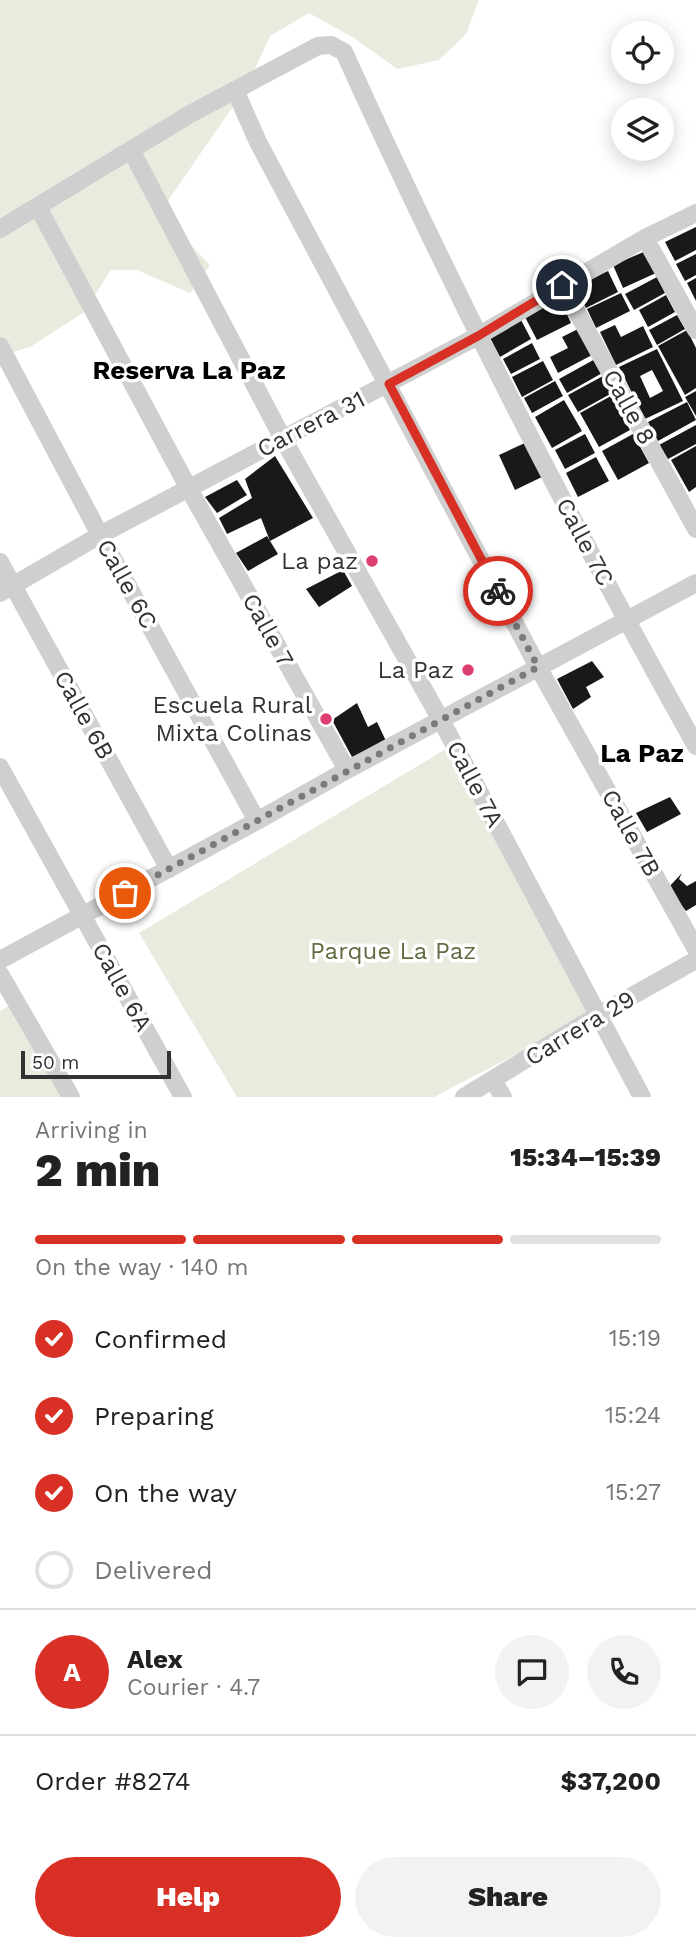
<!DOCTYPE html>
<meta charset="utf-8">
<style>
body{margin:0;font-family:"Work Sans",sans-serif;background:#f2f2f2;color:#222;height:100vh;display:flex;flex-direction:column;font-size:26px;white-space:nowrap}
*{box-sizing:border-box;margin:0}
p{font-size:23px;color:#767676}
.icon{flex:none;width:38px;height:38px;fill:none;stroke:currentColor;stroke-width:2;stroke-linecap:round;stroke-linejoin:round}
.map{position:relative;height:1097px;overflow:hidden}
.sheet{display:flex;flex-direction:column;background:#fff;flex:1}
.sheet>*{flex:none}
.controls{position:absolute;left:611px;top:21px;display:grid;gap:14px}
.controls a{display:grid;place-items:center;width:63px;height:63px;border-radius:50%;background:#fff;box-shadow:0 4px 18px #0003;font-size:35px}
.scale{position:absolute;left:21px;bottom:18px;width:150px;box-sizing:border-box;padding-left:7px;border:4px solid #323232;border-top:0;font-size:19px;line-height:24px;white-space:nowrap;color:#323232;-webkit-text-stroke:5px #fff;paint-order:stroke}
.pin{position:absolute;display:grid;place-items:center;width:60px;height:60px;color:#fff;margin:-30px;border:4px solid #fff;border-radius:50%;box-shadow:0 2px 7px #0007}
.courier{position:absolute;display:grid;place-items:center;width:70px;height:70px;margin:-35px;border:5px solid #d93025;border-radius:50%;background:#fff;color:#222;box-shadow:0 2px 9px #0007}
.summary em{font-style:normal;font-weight:800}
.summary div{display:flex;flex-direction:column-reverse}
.summary{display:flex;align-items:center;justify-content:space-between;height:119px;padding:0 35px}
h1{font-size:46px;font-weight:800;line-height:52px}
.bar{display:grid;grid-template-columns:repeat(4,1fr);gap:10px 7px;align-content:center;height:84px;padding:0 35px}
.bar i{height:9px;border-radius:5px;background:#e0e0e0}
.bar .active{background:#d93025}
.bar p{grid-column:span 4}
.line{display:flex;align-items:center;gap:18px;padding:0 35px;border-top:2px solid #e0e0e0}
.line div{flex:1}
.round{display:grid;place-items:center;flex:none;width:74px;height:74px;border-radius:37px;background:#f2f2f2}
ol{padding:0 35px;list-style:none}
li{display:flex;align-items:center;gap:21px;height:77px}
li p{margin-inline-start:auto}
li .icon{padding:7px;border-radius:50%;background:#d93025;color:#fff;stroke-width:4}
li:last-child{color:#767676}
li i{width:38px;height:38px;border:4px solid #e0e0e0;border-radius:50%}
.action{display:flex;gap:14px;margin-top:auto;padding:14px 35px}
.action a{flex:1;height:80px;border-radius:42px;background:#d93025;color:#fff;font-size:28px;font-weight:800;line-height:80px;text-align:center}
.action a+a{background:#f2f2f2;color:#222}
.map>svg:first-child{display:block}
</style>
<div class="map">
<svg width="696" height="1097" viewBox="0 0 696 1097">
<rect width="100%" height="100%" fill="#fff"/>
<path fill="#e8ebde" d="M 0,0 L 479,0 L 466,34 L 439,60 L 397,69 L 354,38 L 309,13 L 270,36 L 247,86 L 165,205 L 180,234 L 210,265 L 190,293 L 137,270 L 111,270 L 83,313 L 30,347 L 0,356 Z
M 451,746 L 589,1016 L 434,1097 L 237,1097 L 139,933 Z
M 14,1003 L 65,1097 L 0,1097 L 0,1011 Z"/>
<path fill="#191919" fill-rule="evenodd" d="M 696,227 L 696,250 L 675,261 L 665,242 Z
M 646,251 L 656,273 L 623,288 L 613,265 Z
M 696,254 L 696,275 L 685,281 L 676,264 Z
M 608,271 L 618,292 L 586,308 L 575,287 Z
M 657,277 L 665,293 L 634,310 L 625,294 Z
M 696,278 L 696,301 L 687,283 Z
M 621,293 L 630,311 L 596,328 L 587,309 Z
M 666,295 L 675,312 L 648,327 L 639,310 Z
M 560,299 L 571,323 L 537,340 L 525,317 Z
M 677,315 L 685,329 L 657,345 L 649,330 Z
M 521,320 L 531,339 L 500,357 L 490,338 Z
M 615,325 L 621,337 L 643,326 L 653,347 L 616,365 L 600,332 Z
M 578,329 L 592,355 L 558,373 L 550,357 L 568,348 L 562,337 Z
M 687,330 L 696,348 L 696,388 L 685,395 L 658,346 Z
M 532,343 L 540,359 L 511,374 L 503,359 Z
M 657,349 L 683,401 L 645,419 L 619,367 ZM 652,370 L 663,391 L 650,398 L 640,376 Z
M 597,358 L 604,372 L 567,393 L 559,379 Z
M 543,361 L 553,380 L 522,397 L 512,377 Z
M 603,376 L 612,393 L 578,412 L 568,395 Z
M 555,381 L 563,396 L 532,413 L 524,398 Z
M 696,391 L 696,416 L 685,397 Z
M 611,396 L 630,430 L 599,447 L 580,413 Z
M 564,400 L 582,431 L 552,448 L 535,417 Z
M 687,402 L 696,420 L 658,441 L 648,422 Z
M 696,425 L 696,444 L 668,459 L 659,445 Z
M 585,434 L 595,453 L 565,469 L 555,450 Z
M 633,434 L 649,463 L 618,480 L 602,451 Z
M 527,442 L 544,476 L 515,490 L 499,455 Z
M 696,446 L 696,487 L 689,492 L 671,460 Z
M 275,456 L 313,518 L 270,541 L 261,518 L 227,534 L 219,518 L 252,498 L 245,479 Z
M 596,457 L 609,481 L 578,497 L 566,473 Z
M 237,480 L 247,495 L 217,513 L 205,497 Z
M 267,536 L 278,554 L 248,571 L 236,553 Z
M 343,570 L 352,586 L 319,607 L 306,589 Z
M 592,661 L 604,677 L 586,687 L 591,697 L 573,709 L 557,679 Z
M 357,703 L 368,727 L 377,722 L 386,741 L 352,757 L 332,720 Z
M 670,797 L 681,814 L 647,832 L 636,813 Z
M 682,873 L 679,879 L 687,886 L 696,881 L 696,905 L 686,911 L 668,888 Z"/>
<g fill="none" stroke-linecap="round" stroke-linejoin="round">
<path stroke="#cfcfcf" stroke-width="18" d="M 235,90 L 258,142 L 538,667 L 696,949
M 131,150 L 282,437 L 441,720 L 642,1097
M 38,207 L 189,489 L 347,770
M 0,229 L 192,113 L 318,46 L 331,45 L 344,52 C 451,288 569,519 696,746
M 645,238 L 696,330
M 562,285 L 696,529
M 0,346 L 100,535 L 257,821
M 0,562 L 169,869
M 0,593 L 100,535 L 478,336 L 645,238 L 696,213
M 0,767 L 183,1097
M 0,960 L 257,821 L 347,770 L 696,583
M 0,974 L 71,1097
M 493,1080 L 503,1097
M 464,1097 L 598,1015 L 696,960"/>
</g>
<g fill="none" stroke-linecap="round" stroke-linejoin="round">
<path stroke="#7a7a7a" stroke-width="7" stroke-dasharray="0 12.6" d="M 125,893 L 538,667 L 498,591"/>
<path stroke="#d93025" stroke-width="9" d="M 498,591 L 389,384 L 478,336 L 562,285"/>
</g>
<g fill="#de3f71" stroke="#fff" stroke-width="2.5">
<circle cx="372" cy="561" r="7"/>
<circle cx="468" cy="670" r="7"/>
<circle cx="326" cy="719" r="7"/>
</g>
<g text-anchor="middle" stroke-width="7" stroke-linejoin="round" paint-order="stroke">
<g font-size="24" fill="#323232" stroke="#fff">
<text transform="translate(629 407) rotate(61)" y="8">Calle 8</text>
<text transform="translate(311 424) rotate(-27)" y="8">Carrera 31</text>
<text transform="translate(585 542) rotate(62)" y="8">Calle 7C</text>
<text transform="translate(127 584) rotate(61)" y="8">Calle 6C</text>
<text transform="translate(268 630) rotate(61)" y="8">Calle 7</text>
<text transform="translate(84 715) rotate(61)" y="8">Calle 6B</text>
<text transform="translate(475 784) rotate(62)" y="8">Calle 7A</text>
<text transform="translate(631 833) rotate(61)" y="8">Calle 7B</text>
<text transform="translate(122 987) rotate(61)" y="8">Calle 6A</text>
<text transform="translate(580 1028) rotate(-31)" y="8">Carrera 29</text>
</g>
<g font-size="24" fill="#323232" stroke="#fff" text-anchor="end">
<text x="358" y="569">La paz</text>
<text x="454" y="678">La Paz</text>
<text x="312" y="713">Escuela Rural<tspan x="312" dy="28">Mixta Colinas</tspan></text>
</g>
<g font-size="24" fill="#606c41" stroke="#fff">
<text x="393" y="959">Parque La Paz</text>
</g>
<g font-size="26" font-weight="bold" fill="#000" stroke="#fff">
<text x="189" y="379">Reserva La Paz</text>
<text x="642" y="762">La Paz</text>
</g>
</g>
</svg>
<div class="controls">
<a><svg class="icon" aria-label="locate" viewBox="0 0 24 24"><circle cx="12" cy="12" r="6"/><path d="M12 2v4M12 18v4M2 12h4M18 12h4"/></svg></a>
<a><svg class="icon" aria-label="layers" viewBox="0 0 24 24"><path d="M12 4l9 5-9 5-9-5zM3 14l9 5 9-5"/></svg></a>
</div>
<div class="scale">50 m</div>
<div class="pin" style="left:125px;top:893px;background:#ea580c"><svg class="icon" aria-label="bag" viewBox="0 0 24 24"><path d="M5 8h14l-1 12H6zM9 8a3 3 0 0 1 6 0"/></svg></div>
<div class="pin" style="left:562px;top:285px;background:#1f2937"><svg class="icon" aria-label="home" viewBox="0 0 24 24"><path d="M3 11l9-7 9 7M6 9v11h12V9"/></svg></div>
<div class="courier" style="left:498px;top:591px"><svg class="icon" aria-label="bike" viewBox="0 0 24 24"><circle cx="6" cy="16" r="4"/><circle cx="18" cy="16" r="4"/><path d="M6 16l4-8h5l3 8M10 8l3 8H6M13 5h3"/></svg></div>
</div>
<section class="sheet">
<div class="summary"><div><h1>2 min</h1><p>Arriving in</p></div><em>15:34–15:39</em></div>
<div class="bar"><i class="active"></i><i class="active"></i><i class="active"></i><i></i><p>On the way · 140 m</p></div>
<ol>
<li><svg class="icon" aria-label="check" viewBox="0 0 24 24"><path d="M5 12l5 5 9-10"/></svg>Confirmed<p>15:19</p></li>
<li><svg class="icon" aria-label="check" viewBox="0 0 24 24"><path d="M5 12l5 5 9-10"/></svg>Preparing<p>15:24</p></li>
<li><svg class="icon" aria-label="check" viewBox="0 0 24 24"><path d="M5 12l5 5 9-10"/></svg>On the way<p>15:27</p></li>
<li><i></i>Delivered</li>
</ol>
<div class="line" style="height:126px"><b class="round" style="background:#d93025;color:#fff">A</b><div><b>Alex</b><p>Courier · 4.7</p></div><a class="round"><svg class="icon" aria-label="chat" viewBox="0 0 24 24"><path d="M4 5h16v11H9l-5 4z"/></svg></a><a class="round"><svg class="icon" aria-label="phone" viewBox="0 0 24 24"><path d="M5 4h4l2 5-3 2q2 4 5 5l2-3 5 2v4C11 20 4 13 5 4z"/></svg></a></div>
<div class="line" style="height:91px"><div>Order #8274</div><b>$37,200</b></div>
<div class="action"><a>Help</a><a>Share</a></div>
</section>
